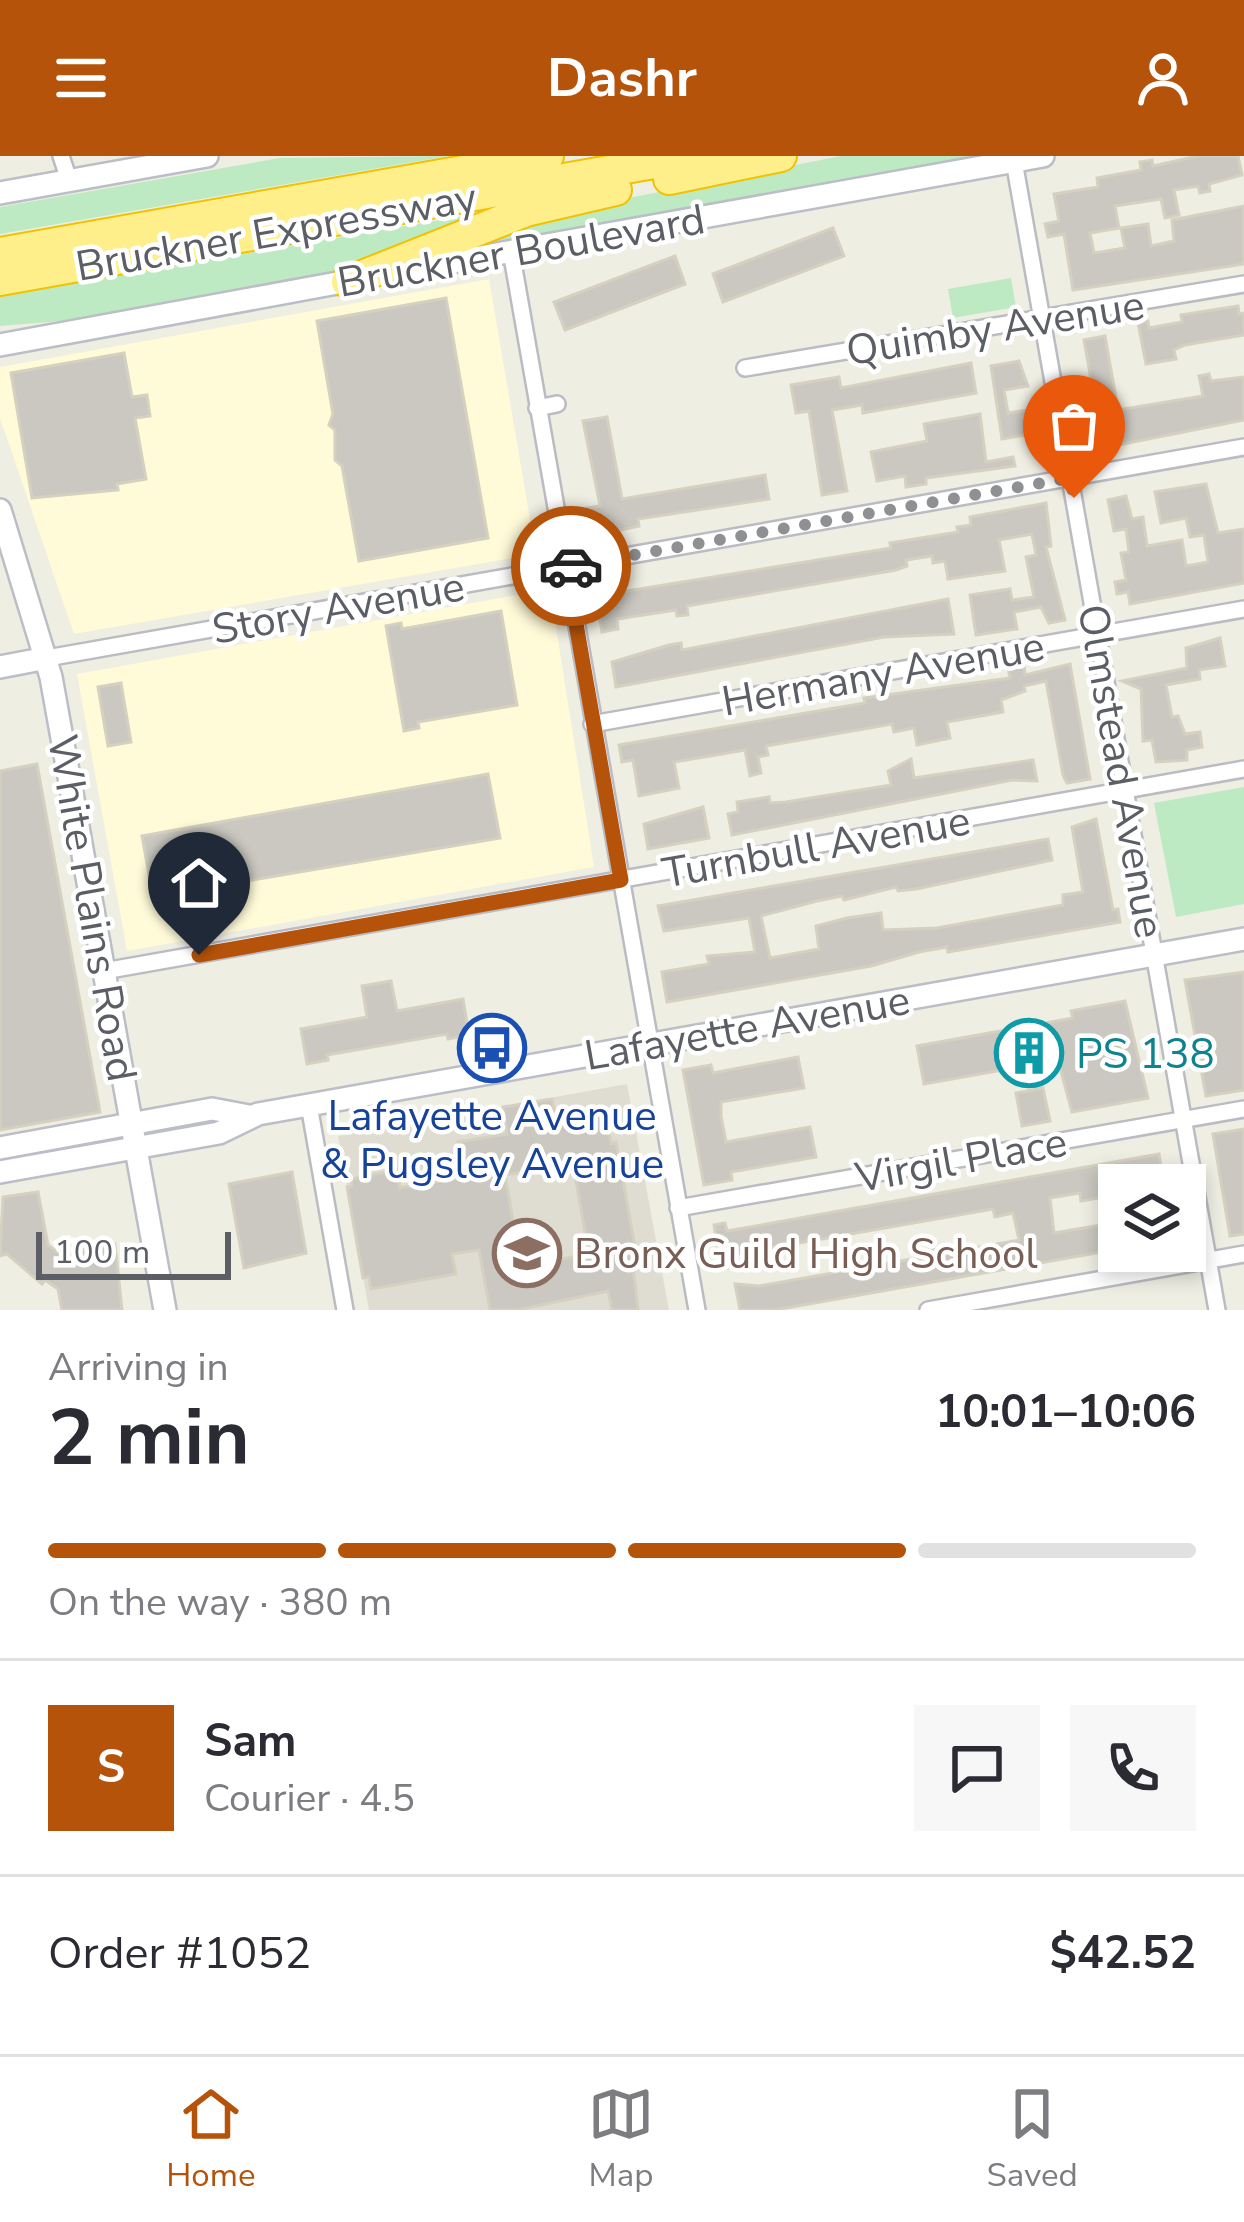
<!DOCTYPE html>
<meta charset="utf-8">
<style>
body{margin:0;font-family:"Nunito Sans",sans-serif;background:#f7f7f7;color:#2b2b33;height:100vh;display:flex;flex-direction:column;font-size:45px;white-space:nowrap}
*{box-sizing:border-box;margin:0}
p{font-size:39px;color:#7c7c81}
.icon{flex:none;width:66px;height:66px;fill:none;stroke:currentColor;stroke-width:2;stroke-linecap:round;stroke-linejoin:round}
.map{position:relative;height:1154px;overflow:hidden}
.sheet{display:flex;flex-direction:column;background:#fff;flex:1}
.sheet>*{flex:none}
.buttons{position:absolute;left:1098px;top:1008px;display:grid;gap:24px}
.buttons a{display:grid;place-items:center;width:108px;height:108px;border-radius:0px;background:#fff;box-shadow:0 6px 18px #0003;font-size:60px}
.scale{position:absolute;left:36px;bottom:30px;width:195px;box-sizing:border-box;padding-left:12px;border:6px solid #5b5e65;border-top:0;font-size:33px;line-height:42px;white-space:nowrap;color:#5b5e65;-webkit-text-stroke:9px #fff;paint-order:stroke}
.pin{position:absolute;display:grid;place-items:center;width:102px;height:102px;color:#fff;margin:-123px -51px;border-radius:50% 50% 50% 0;rotate:-45deg;box-shadow:0 0 12px #0007}
.pin .icon{rotate:45deg}
.courier{position:absolute;display:grid;place-items:center;width:120px;height:120px;margin:-60px;border:9px solid #b45309;border-radius:50%;background:#fff;color:#222;box-shadow:0 3px 15px #0007}
.summary em{font-style:normal;font-weight:700}
.summary div{display:flex;flex-direction:column-reverse}
.summary{display:flex;align-items:center;justify-content:space-between;height:204px;padding:0 48px}
h1{font-size:78px;font-weight:700;line-height:90px}
.bar{display:grid;grid-template-columns:repeat(4,1fr);gap:18px 12px;align-content:center;height:144px;padding:0 48px}
.bar i{height:15px;border-radius:9px;background:#e1e1e2}
.bar .on{background:#b45309}
.bar p{grid-column:span 4}
.line{display:flex;align-items:center;gap:30px;padding:0 48px;border-top:3px solid #e1e1e2}
.line div{flex:1}
.round{display:grid;place-items:center;flex:none;width:126px;height:126px;border-radius:0px;background:#f7f7f7}
header{display:flex;justify-content:space-between;align-items:center;height:156px;padding:0 48px;background:#b45309;color:#fff;font-size:54px;font-weight:700}
.dock{display:flex;justify-content:space-around;align-items:center;height:168px;border-top:3px solid #e1e1e2;background:#fff;font-size:33px;color:#7c7c81}
.dock a{display:grid;justify-items:center;gap:6px}
.dock .on{color:#b45309}
.map>svg:first-child{display:block}
</style>
<header><svg class="icon" aria-label="menu" viewBox="0 0 24 24"><path d="M4 6h16M4 12h16M4 18h16"/></svg>Dashr<svg class="icon" aria-label="person" viewBox="0 0 24 24"><circle cx="12" cy="8" r="4"/><path d="M4 21q1-7 8-7t8 7"/></svg></header>
<div class="map">
<svg width="1244" height="1154" viewBox="0 0 1244 1154">
<rect width="100%" height="100%" fill="#efeee3"/>
<path fill="#fffad8" d="M 489,123 L 536,398 L 74,478 L 0,262 L 0,211 Z
M 550,433 L 594,711 L 127,795 L 77,518 Z"/>
<path fill="#dfddd2" d="M 627,928 L 669,1154 L 369,1154 L 338,980 Z"/>
<path fill="#bdeac2" d="M 448,0 L 0,78 L 0,51 L 280,2 Z
M 841,0 L 993,0 L 456,94 L 547,58 Z
M 492,55 L 337,116 L 62,165 L 0,170 L 0,140 Z
M 1011,122 L 1016,151 L 953,162 L 948,133 Z
M 1244,631 L 1244,748 L 1176,761 L 1154,647 Z"/>
<path fill="#cac8c0" stroke="#d5d1c0" stroke-width="3" fill-rule="evenodd" d="M 1198,0 L 1238,0 L 1242,19 L 1209,28 L 1210,35 L 1200,37 L 1198,30 L 1174,34 L 1179,59 L 1165,62 L 1161,43 L 1115,50 L 1119,72 L 1090,77 L 1094,97 L 1125,92 L 1121,72 L 1148,68 L 1151,90 L 1174,85 L 1172,64 L 1244,50 L 1244,108 L 1073,134 L 1064,78 L 1048,81 L 1045,68 L 1059,65 L 1054,38 L 1098,31 L 1097,22 L 1141,14 L 1140,6 L 1152,4 L 1153,10 Z
M 833,72 L 844,100 L 723,146 L 713,118 Z
M 675,100 L 685,128 L 565,174 L 554,146 Z
M 446,142 L 488,382 L 359,405 L 342,310 L 335,304 L 335,274 L 329,269 L 333,258 L 317,165 Z
M 1238,150 L 1239,158 L 1244,157 L 1244,179 L 1185,189 L 1174,194 L 1176,203 L 1146,208 L 1138,167 L 1148,165 L 1149,172 L 1182,166 L 1181,159 Z
M 1105,180 L 1118,254 L 1203,240 L 1199,220 L 1209,218 L 1211,225 L 1244,221 L 1244,264 L 1103,292 L 1084,184 Z
M 124,197 L 132,241 L 147,239 L 150,260 L 135,262 L 146,323 L 117,328 L 118,334 L 32,342 L 11,217 Z
M 1019,205 L 1028,230 L 1004,234 L 1008,257 L 1034,253 L 1036,263 L 1028,264 L 1031,278 L 1002,283 L 991,210 Z
M 971,207 L 976,237 L 863,257 L 862,249 L 832,254 L 847,335 L 822,339 L 809,255 L 796,257 L 791,229 L 839,221 L 841,232 Z
M 980,258 L 986,306 L 1013,301 L 1015,310 L 926,322 L 926,328 L 906,331 L 905,320 L 877,325 L 871,296 L 927,285 L 924,268 Z
M 607,261 L 622,343 L 765,319 L 769,343 L 638,363 L 639,370 L 592,380 L 587,352 L 600,350 L 583,265 Z
M 1206,328 L 1218,377 L 1244,373 L 1244,427 L 1130,448 L 1128,436 L 1117,438 L 1115,426 L 1126,424 L 1121,397 L 1129,396 L 1126,373 L 1114,375 L 1108,344 L 1126,340 L 1132,363 L 1143,361 L 1147,390 L 1182,384 L 1186,410 L 1208,406 L 1204,379 L 1190,381 L 1186,362 L 1161,367 L 1155,336 Z
M 1046,347 L 1051,390 L 1046,391 L 1065,464 L 1049,467 L 1041,451 L 1014,456 L 1017,473 L 976,479 L 970,439 L 1010,433 L 1012,444 L 1034,441 L 1026,401 L 1036,399 L 1032,378 L 999,384 L 1005,415 L 948,423 L 945,405 L 933,407 L 932,400 L 906,404 L 907,410 L 896,414 L 687,450 L 688,459 L 677,460 L 676,454 L 617,463 L 618,473 L 602,476 L 596,440 L 891,392 L 890,387 L 958,376 L 957,371 L 971,369 L 970,361 Z
M 948,443 L 954,478 L 884,481 L 616,531 L 612,506 L 669,489 L 681,487 L 682,494 Z
M 501,455 L 517,549 L 418,566 L 419,572 L 404,575 L 386,470 L 401,467 L 402,473 Z
M 1220,482 L 1225,510 L 1199,514 L 1200,523 L 1166,529 L 1172,561 L 1178,560 L 1185,578 L 1200,576 L 1202,591 L 1187,594 L 1187,604 L 1156,606 L 1152,584 L 1143,585 L 1141,533 L 1122,525 L 1187,512 L 1186,492 Z
M 1070,508 L 1090,623 L 1067,627 L 1063,619 L 1046,525 L 1024,530 L 1025,535 L 1001,544 L 1003,556 L 947,566 L 950,582 L 917,589 L 914,572 L 894,576 L 892,568 L 766,590 L 768,599 L 758,601 L 761,617 L 750,620 L 745,594 L 704,601 L 674,606 L 679,632 L 639,640 L 633,604 L 622,606 L 619,589 L 865,547 L 864,542 L 1010,522 L 1008,512 L 1024,509 L 1025,519 Z
M 121,527 L 131,586 L 108,590 L 98,531 Z
M 911,603 L 914,622 L 1033,604 L 1037,625 L 1012,624 L 732,679 L 728,658 L 738,656 L 737,646 L 769,641 L 770,647 L 786,646 L 891,629 L 888,615 Z
M 37,608 L 100,956 L 0,974 L 0,615 Z
M 488,618 L 500,682 L 153,741 L 142,680 Z
M 703,651 L 709,682 L 648,693 L 644,668 Z
M 1096,663 L 1113,754 L 1118,753 L 1120,766 L 948,796 L 947,791 L 919,796 L 871,810 L 667,846 L 662,816 L 709,808 L 707,800 L 755,796 L 749,762 L 664,775 L 658,750 L 1048,683 L 1052,704 L 916,733 L 898,735 L 896,731 L 844,744 L 842,740 L 817,745 L 761,760 L 770,802 L 819,793 L 816,770 L 847,762 L 881,757 L 883,774 L 937,772 L 1063,749 L 1063,739 L 1083,736 L 1072,671 Z
M 1244,816 L 1244,934 L 1206,940 L 1185,824 Z
M 391,825 L 397,855 L 463,843 L 469,879 L 448,883 L 447,878 L 327,899 L 328,904 L 307,908 L 301,873 L 367,861 L 362,830 Z
M 1125,845 L 1148,942 L 1072,956 L 1058,904 L 924,928 L 917,890 L 1073,862 L 1071,855 Z
M 798,901 L 804,932 L 721,946 L 721,960 L 726,986 L 810,971 L 816,1001 L 731,1016 L 732,1024 L 704,1029 L 683,914 L 711,909 L 713,917 Z
M 1043,932 L 1050,965 L 1022,970 L 1016,937 Z
M 552,943 L 557,969 L 606,961 L 611,988 L 616,986 L 637,1102 L 632,1103 L 638,1154 L 612,1154 L 608,1135 L 517,1154 L 490,1154 L 479,1094 L 452,1098 L 456,1118 L 371,1133 L 369,1121 L 363,1122 L 347,1031 L 352,1030 L 351,1023 L 397,1014 L 400,1032 L 464,1021 L 458,986 L 507,978 L 503,951 ZM 573,1008 L 589,1098 L 521,1110 L 505,1019 Z
M 1244,973 L 1244,1078 L 1230,1080 L 1213,978 Z
M 1159,998 L 1163,1023 L 1103,1033 L 1104,1041 L 1081,1045 L 1080,1037 L 1050,1042 L 1054,1077 L 1119,1066 L 1119,1093 L 775,1154 L 740,1154 L 735,1128 L 759,1130 L 923,1101 L 922,1095 L 934,1093 L 935,1099 L 1019,1084 L 1013,1057 L 995,1061 L 993,1053 L 731,1099 L 733,1111 L 722,1113 L 718,1100 L 714,1069 L 725,1067 L 727,1075 Z
M 292,1016 L 306,1097 L 244,1112 L 229,1028 Z
M 38,1036 L 48,1089 L 60,1098 L 115,1088 L 122,1154 L 62,1154 L 58,1133 L 45,1124 L 42,1128 L 7,1098 L 0,1100 L 3,1041 Z"/>
<g fill="none" stroke-linecap="round" stroke-linejoin="round">
<g stroke="#bbbcc3" stroke-width="20">
<path id="street" d="M 61,0 L 69,24
M 1014,5 L 1217,1154
M 511,95 L 697,1154
M 745,212 L 1244,128
M 537,252 L 557,248
M 47,502 L 1244,291
M 592,568 L 1244,453
M 104,815 L 1244,613
M 309,949 L 345,1154
M 678,1052 L 1244,953
M 928,1154 L 1244,1098"/>
</g>
<g stroke="#bbbec6" stroke-width="26">
<path id="secondary" d="M 0,37 L 207,0
M 402,115 L 1043,0
M 0,189 L 359,123
M 0,354 L 51,521 L 165,1154
M 0,511 L 47,502
M 0,992 L 212,953 L 249,960
M 0,1016 L 219,977 L 258,958 L 1244,783"/>
</g>
<g stroke="#f2c200" stroke-width="34">
<path id="highway" d="M 669,23 L 781,0
M 0,97 L 548,0
M 0,124 L 693,0
M 347,126 L 526,55 L 616,34"/>
</g>
<use href="#street" stroke="#fff" stroke-width="15"/>
<use href="#secondary" stroke="#fff" stroke-width="21"/>
<use href="#highway" stroke="#ffef8a" stroke-width="30"/>
</g>
<g fill="none" stroke-linecap="round" stroke-linejoin="round">
<path stroke="#8f9091" stroke-width="12" stroke-dasharray="0 21.6" d="M 571,410 L 1070,322 L 1074,342"/>
<path stroke="#b45309" stroke-width="15" d="M 199,799 L 621,724 L 566,411 L 571,410"/>
</g>
<defs>
<g id="bus-ring" transform="scale(3.45)"><circle r="9.5" fill="#fff" stroke="#1a4fb4" stroke-width="1.5"/><path d="M-5-6H5V4H4V6H2V4H-2V6H-4V4H-5ZM-3.5-4V0h7V-4ZM-3.5 1.2v1.5H-2V1.2ZM2 1.2v1.5H3.5V1.2Z" fill="#1a4fb4"/></g>
<g id="building-ring" transform="scale(3.45)"><circle r="9.5" fill="#fff" stroke="#0f9aa8" stroke-width="1.5"/><path d="M-4-6H4V6H1V3H-1V6H-4ZM-2.5-4.3h1.7v1.8h-1.7ZM.8-4.3h1.7v1.8H.8ZM-2.5-1h1.7V.8h-1.7ZM.8-1h1.7V.8H.8Z" fill="#0f9aa8"/></g>
<g id="school-ring" transform="scale(3.45)"><circle r="9.5" fill="#fff" stroke="#8d6e63" stroke-width="1.5"/><path d="M0-5L7-2L0 1L-7-2ZM-4 1L0 2.5L4 1V4Q0 6-4 4Z" fill="#8d6e63"/></g>
</defs>
<g fill-rule="evenodd">
<use href="#bus-ring" x="492" y="892"/>
<use href="#building-ring" x="1029" y="897"/>
<use href="#school-ring" x="527" y="1097"/>
</g>
<g text-anchor="middle" stroke-width="9" stroke-linejoin="round" paint-order="stroke">
<g font-size="42" fill="#5b5e65" stroke="#fff">
<text transform="translate(276 75) rotate(-10)" y="15">Bruckner Expressway</text>
<text transform="translate(521 94) rotate(-10)" y="15">Bruckner Boulevard</text>
<text transform="translate(995 171) rotate(-9)" y="15">Quimby Avenue</text>
<text transform="translate(338 451) rotate(-10)" y="15">Story Avenue</text>
<text transform="translate(883 517) rotate(-10)" y="15">Hermany Avenue</text>
<text transform="translate(1122 615) rotate(80)" y="15">Olmstead Avenue</text>
<text transform="translate(816 690) rotate(-10)" y="15">Turnbull Avenue</text>
<text transform="translate(93 752) rotate(80)" y="15">White Plains Road</text>
<text transform="translate(747 871) rotate(-10)" y="15">Lafayette Avenue</text>
<text transform="translate(961 1003) rotate(-10)" y="15">Virgil Place</text>
</g>
<g font-size="42" fill="#0d838f" stroke="#fff" text-anchor="start">
<text x="1076" y="912">PS 138</text>
</g>
<g font-size="42" fill="#164399" stroke="#fff">
<text x="492" y="974">Lafayette Avenue<tspan x="492" dy="48">&amp; Pugsley Avenue</tspan></text>
</g>
<g font-size="42" fill="#785e54" stroke="#fff" text-anchor="start">
<text x="574" y="1112">Bronx Guild High School</text>
</g>
</g>
</svg>
<div class="buttons">
<a><svg class="icon" aria-label="layers" viewBox="0 0 24 24"><path d="M12 4l9 5-9 5-9-5zM3 14l9 5 9-5"/></svg></a>
</div>
<div class="scale">100 m</div>
<div class="pin" style="left:1074px;top:342px;background:#ea580c"><svg class="icon" aria-label="bag" viewBox="0 0 24 24"><path d="M5 8h14l-1 12H6zM9 8a3 3 0 0 1 6 0"/></svg></div>
<div class="pin" style="left:199px;top:799px;background:#1f2937"><svg class="icon" aria-label="home" viewBox="0 0 24 24"><path d="M3 11l9-7 9 7M6 9v11h12V9"/></svg></div>
<div class="courier" style="left:571px;top:410px"><svg class="icon" aria-label="car" viewBox="0 0 24 24"><path d="M5 17H2v-5l4-1 3-4h7l3 4 3 1v5h-3M9 17h6M6 11h13"/><circle cx="7" cy="17" r="2"/><circle cx="17" cy="17" r="2"/></svg></div>
</div>
<section class="sheet">
<div class="summary"><div><h1>2 min</h1><p>Arriving in</p></div><em>10:01–10:06</em></div>
<div class="bar"><i class="on"></i><i class="on"></i><i class="on"></i><i></i><p>On the way · 380 m</p></div>
<div class="line" style="height:216px"><b class="round" style="background:#b45309;color:#fff">S</b><div><b>Sam</b><p>Courier · 4.5</p></div><a class="round"><svg class="icon" aria-label="chat" viewBox="0 0 24 24"><path d="M4 5h16v11H9l-5 4z"/></svg></a><a class="round"><svg class="icon" aria-label="phone" viewBox="0 0 24 24"><path d="M5 4h4l2 5-3 2q2 4 5 5l2-3 5 2v4C11 20 4 13 5 4z"/></svg></a></div>
<div class="line" style="height:156px"><div>Order #1052</div><b>$42.52</b></div>
</section>
<nav class="dock">
<a class="on"><svg class="icon" aria-label="home" viewBox="0 0 24 24"><path d="M3 11l9-7 9 7M6 9v11h12V9"/></svg>Home</a>
<a><svg class="icon" aria-label="map" viewBox="0 0 24 24"><path d="M3 6l6-2 6 2 6-2v14l-6 2-6-2-6 2zM9 4v14M15 6v14"/></svg>Map</a>
<a><svg class="icon" aria-label="saved" viewBox="0 0 24 24"><path d="M7 4h10v16l-5-4-5 4z"/></svg>Saved</a>
</nav>
